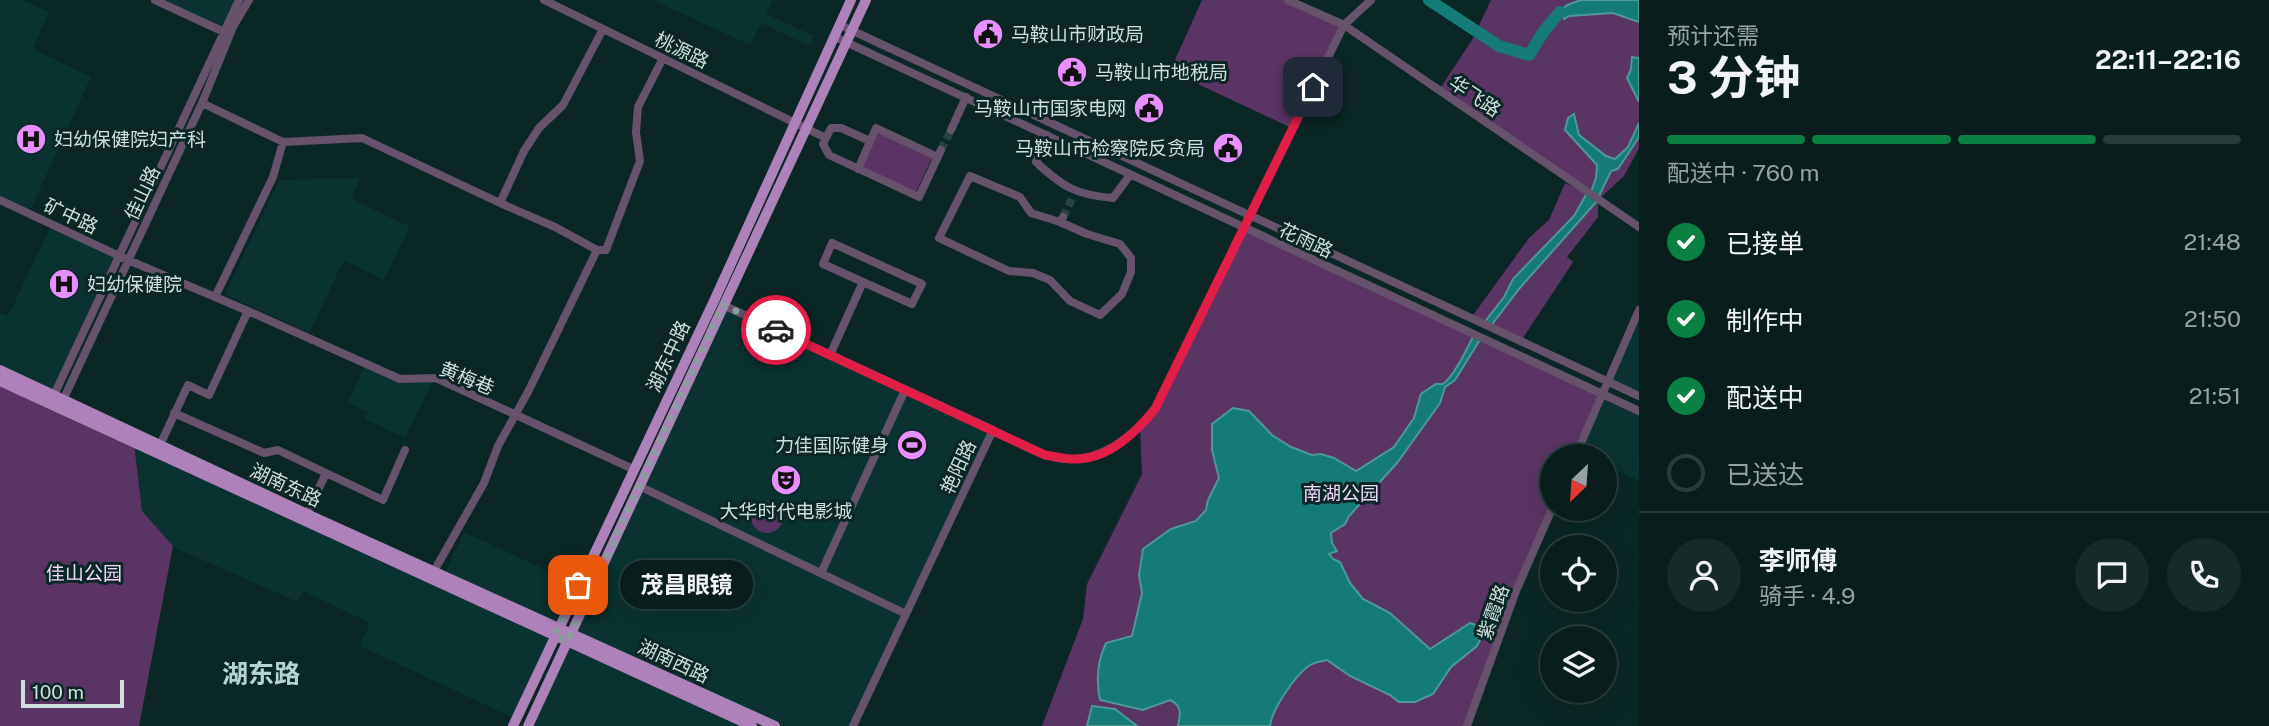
<!DOCTYPE html>
<html lang="zh">
<meta charset="utf-8">
<style>
body{margin:0;font-family:"Public Sans","Noto Sans SC",sans-serif;background:#162a29;color:#f1f3f6;height:100vh;display:flex;flex-direction:column;font-size:26px;white-space:nowrap}
*{box-sizing:border-box;margin:0}
p{font-size:23px;color:#98a2a3}
.icon{flex:none;width:38px;height:38px;fill:none;stroke:currentColor;stroke-width:2;stroke-linecap:round;stroke-linejoin:round}
.map{position:relative;flex:1;overflow:hidden}
.details{display:flex;flex-direction:column;background:#081d1c;width:630px}
.details>*{flex:none}
.needle{width:46px;rotate:205deg}
.buttons{position:absolute;left:1540px;top:444px;display:grid;gap:14px}
.buttons a{display:grid;place-items:center;width:77px;height:77px;border-radius:50%;background:#081d1c;box-shadow:0 7px 28px #0002,0 0 0 2px #293b3b;font-size:35px}
.scale{position:absolute;left:21px;bottom:18px;width:103px;box-sizing:border-box;padding-left:7px;border:4px solid #cfdfdd;border-top:0;font-size:19px;line-height:24px;white-space:nowrap;color:#cfdfdd;-webkit-text-stroke:5px #0b2725;paint-order:stroke}
.pin{position:absolute;display:grid;place-items:center;width:60px;height:60px;color:#fff;margin:-30px;border-radius:14px;box-shadow:0 4px 10px #0006}
.courier{position:absolute;display:grid;place-items:center;width:70px;height:70px;margin:-35px;border:5px solid #e11d48;border-radius:50%;background:#fff;color:#222;box-shadow:0 2px 9px #0007}
.bubble{position:absolute;height:49px;border-radius:24px;background:#081d1c;box-shadow:0 7px 28px #0002,0 0 0 2px #293b3b;font-size:23px;font-weight:700;line-height:49px;text-align:center}
.overview em{font-style:normal;font-weight:700}
.overview div{display:flex;flex-direction:column-reverse}
.overview{display:flex;align-items:center;justify-content:space-between;height:119px;padding:0 28px}
h1{font-size:46px;font-weight:700;line-height:52px}
.bar{display:grid;grid-template-columns:repeat(4,1fr);gap:10px 7px;align-content:center;height:84px;padding:0 28px}
.bar i{height:9px;border-radius:5px;background:#293b3b}
.bar .selected{background:#0b8043}
.bar p{grid-column:span 4}
.line{display:flex;align-items:center;gap:18px;padding:0 28px;border-top:2px solid #293b3b}
.line div{flex:1}
.round{display:grid;place-items:center;flex:none;width:74px;height:74px;border-radius:37px;background:#162a29}
ol{padding:0 28px;list-style:none}
li{display:flex;align-items:center;gap:21px;height:77px}
li p{margin-inline-start:auto}
li .icon{padding:7px;border-radius:50%;background:#0b8043;color:#fff;stroke-width:4}
li:last-child{color:#98a2a3}
li i{width:38px;height:38px;border:4px solid #293b3b;border-radius:50%}
main{display:flex;flex:1;min-height:0}
.map>svg:first-child{display:block}
</style>
<main>
<div class="map">
<svg width="1639" height="726" viewBox="0 0 1639 726">
<rect width="100%" height="100%" fill="#0b2725"/>
<path fill="#0a3231" d="M 0,0 L 23,0 L 49,12 L 33,49 L 91,77 L 29,213 L 0,200 Z
M 155,0 L 239,0 L 224,32 Z
M 653,0 L 772,0 L 766,14 L 814,36 L 810,46 L 761,23 L 750,45 Z
M 360,178 L 352,199 L 410,227 L 384,280 L 344,260 L 309,333 L 225,294 L 279,180 Z
M 52,224 L 120,256 L 54,395 L 0,370 L 0,313 L 8,316 Z
M 723,305 L 993,430 L 853,726 L 775,726 L 571,633 Z
M 1639,310 L 1639,396 L 1608,382 Z
M 365,365 L 400,380 L 434,379 L 405,438 L 365,419 L 368,412 L 348,402 Z
M 1603,395 L 1639,411 L 1639,481 L 1605,465 L 1605,457 L 1587,457 L 1577,452 Z
M 134,443 L 555,635 L 516,719 L 360,646 L 370,623 L 303,591 L 298,602 L 173,547 L 142,511 Z
M 464,532 L 578,585 L 559,627 L 444,575 Z
M 570,642 L 752,726 L 529,726 Z"/>
<path fill="#5a3563" d="M 1202,0 L 1288,0 L 1344,25 L 1292,128 L 1170,71 Z
M 1491,0 L 1639,0 L 1639,148 L 1624,176 L 1598,200 L 1598,217 L 1567,257 L 1573,262 L 1521,341 L 1471,318 L 1529,238 L 1549,220 L 1565,183 L 1582,191 L 1439,90 L 1472,40 Z
M 878,132 L 932,158 L 916,192 L 863,167 Z
M 1243,228 L 1603,395 L 1575,457 L 1552,457 L 1552,509 L 1467,726 L 1042,726 L 1083,619 L 1087,584 L 1142,474 L 1140,427 L 1172,375 Z
M 0,381 L 134,443 L 142,511 L 173,546 L 139,726 L 0,726 Z
M751 517a16 16 0 1 1 32 0a16 16 0 1 1-32 0Z"/>
<path fill="#147b77" stroke="#4c9996" stroke-width="2" d="M 1581,0 L 1639,0 L 1639,22 L 1613,13 L 1569,16 L 1564,19 L 1560,12 L 1567,5 Z
M 1632,57 L 1639,58 L 1639,102 L 1627,78 L 1631,69 Z
M 1574,114 L 1579,135 L 1606,156 L 1615,159 L 1628,147 L 1639,123 L 1639,137 L 1618,169 L 1611,171 L 1599,196 L 1591,192 L 1596,178 L 1597,165 L 1565,130 L 1568,118 Z
M 1587,193 L 1598,200 L 1519,289 L 1490,327 L 1483,324 L 1504,297 L 1513,279 L 1574,216 Z
M 1474,335 L 1481,338 L 1455,380 L 1445,387 L 1440,403 L 1397,463 L 1349,516 L 1345,524 L 1331,533 L 1332,543 L 1337,551 L 1329,554 L 1333,559 L 1340,562 L 1350,583 L 1363,599 L 1390,613 L 1430,649 L 1470,623 L 1486,628 L 1477,646 L 1451,667 L 1433,694 L 1415,702 L 1399,702 L 1390,695 L 1350,676 L 1327,660 C 1322,661 1315,662 1310,665 C 1296,674 1272,709 1270,726 L 1178,726 C 1180,715 1183,706 1170,700 L 1143,710 L 1100,700 C 1096,681 1097,662 1106,643 L 1132,636 L 1142,593 L 1139,575 L 1143,549 L 1171,529 L 1196,521 L 1206,510 L 1208,500 L 1219,478 L 1212,450 L 1212,424 L 1233,408 L 1249,411 L 1272,435 L 1291,447 L 1312,455 L 1321,454 L 1334,458 L 1356,471 L 1394,447 L 1414,418 L 1421,394 L 1436,384 L 1443,384 C 1455,375 1466,350 1474,335 Z
M 1092,706 L 1115,709 L 1137,726 L 1087,726 Z"/>
<g fill="none" stroke-linecap="round" stroke-linejoin="round">
<path stroke="#147b77" stroke-width="12" d="M 1429,0 L 1499,46 L 1529,55 L 1544,31 L 1560,12"/>
<path stroke="#284341" stroke-width="8" stroke-dasharray="8 4" stroke-linecap="butt" d="M 941,150 L 951,130
M 1063,217 L 1073,197"/>
<path stroke="#67526c" stroke-width="8" d="M 155,0 L 224,32 L 228,30
M 544,0 L 826,138 L 823,144 L 829,155 L 919,197 L 941,150
M 1288,0 L 1344,25 L 1639,227
M 840,25 L 1639,396
M 835,37 L 1639,411
M 202,103 L 283,142 L 362,138 L 500,203
M 951,130 L 966,97
M 1047,135 L 1036,162 C 1063,187 1076,195 1113,198 L 1130,175
M 826,138 L 831,128 L 841,128 L 870,141
M 858,169 L 876,128 L 938,157
M 0,200 L 128,260 L 215,297
M 1060,222 L 1087,234 L 1120,244 L 1131,258 L 1131,272 L 1122,294 L 1100,315 L 1070,301 L 1050,280 L 1033,273 L 1009,271 L 939,238 L 970,176 L 1020,197 L 1031,213 L 1060,222 L 1063,217
M 597,250 L 606,250 L 640,161 L 636,132 L 638,107 L 663,58
M 723,305 L 993,430
M 248,311 L 400,379 L 436,378 L 633,469
M 830,355 L 863,282 L 912,304 L 922,284 L 832,243 L 823,264 L 863,282
M 54,395 L 239,0
M 63,400 L 202,103 L 233,27 L 249,0
M 174,413 L 264,453 L 278,450 L 326,473 L 307,514
M 160,445 L 188,385 L 209,395 L 248,311 L 215,297 L 273,177 L 283,142
M 1575,457 L 1639,310
M 326,473 L 383,500 L 405,450
M 639,486 L 906,614
M 434,571 L 484,483 L 498,446 L 529,390 L 597,250 L 555,227 L 500,203 L 524,151 L 539,128 L 563,105 L 603,29
M 821,573 L 905,390
M 853,726 L 993,430 C 1009,438 1025,447 1042,454 C 1088,471 1127,443 1155,409 L 1344,25 L 1371,0
M 1467,726 L 1516,591 L 1552,509"/>
<path stroke="#ad82b8" stroke-width="10" d="M 0,370 L 307,514 L 775,726
M 0,381 L 752,726
M 513,726 L 714,301 L 851,0
M 528,726 L 866,0"/>
</g>
<g fill="none" stroke-linecap="round" stroke-linejoin="round">
<path stroke="#8a9f9d" stroke-width="7" stroke-dasharray="0 12.6" d="M 578,585 L 555,635 L 568,641 L 723,305 L 776,330"/>
<path stroke="#e11d48" stroke-width="9" d="M 776,330 L 1045,455 C 1055,456 1067,460 1078,459 C 1110,458 1136,432 1155,409 L 1313,87"/>
</g>
<defs>
<g id="civic-disc" transform="scale(1.575)"><circle r="9.5" fill="#e88eff" stroke="#0b2725"/><path d="M-.6-6.5H3V-4.5H.6V-3L4-1V1h2V6H-6V1h2V-1L-.6-3ZM-1.2 2.5V6h2.4V2.5Z" fill="#111"/></g>
<g id="hospital-disc" transform="scale(1.575)"><circle r="9.5" fill="#e88eff" stroke="#0b2725"/><path d="M-5-5h3v3.5h4V-5h3V5h-3V1.5h-4V5h-3Z" fill="#111"/></g>
<g id="stadium-disc" transform="scale(1.575)"><circle r="9.5" fill="#e88eff" stroke="#0b2725"/><path d="M0-5a6.5 5 0 1 0 0 10a6.5 5 0 1 0 0-10ZM-3.5-1.8h7v3.6h-7Z" fill="#111"/></g>
<g id="theatre-disc" transform="scale(1.575)"><circle r="9.5" fill="#e88eff" stroke="#0b2725"/><path d="M-5-5.5Q0-4 5-5.5V0Q5 5 0 6Q-5 5-5 0ZM-3.3-2.5H-1v1.5H-3.3ZM1-2.5H3.3v1.5H1ZM-2.8 1Q0 5.5 2.8 1Z" fill="#111"/></g>
</defs>
<g fill-rule="evenodd">
<use href="#civic-disc" x="988" y="34"/>
<use href="#civic-disc" x="1072" y="72"/>
<use href="#civic-disc" x="1149" y="108"/>
<use href="#hospital-disc" x="31" y="139"/>
<use href="#civic-disc" x="1228" y="148"/>
<use href="#hospital-disc" x="64" y="284"/>
<use href="#stadium-disc" x="912" y="445"/>
<use href="#theatre-disc" x="786" y="480"/>
</g>
<g text-anchor="middle" stroke-width="6" stroke-linejoin="round" paint-order="stroke">
<g font-size="19" fill="#cfdfdd" stroke="#0b2725" text-anchor="start">
<text x="1011" y="41">马鞍山市财政局</text>
<text x="1095" y="79">马鞍山市地税局</text>
<text x="1126" y="115" text-anchor="end">马鞍山市国家电网</text>
<text x="54" y="146">妇幼保健院妇产科</text>
<text x="1205" y="155" text-anchor="end">马鞍山市检察院反贪局</text>
<text x="87" y="291">妇幼保健院</text>
<text x="889" y="452" text-anchor="end">力佳国际健身</text>
<text x="786" y="518" text-anchor="middle">大华时代电影城</text>
</g>
<g font-size="19" fill="#cfdfdd" stroke="#0b2725">
<text transform="translate(682 50) rotate(26)" y="7">桃源路</text>
<text transform="translate(1475 96) rotate(34)" y="7">华飞路</text>
<text transform="translate(142 193) rotate(-65)" y="7">佳山路</text>
<text transform="translate(71 216) rotate(25)" y="7">矿中路</text>
<text transform="translate(1306 240) rotate(25)" y="7">花雨路</text>
<text transform="translate(668 356) rotate(-65)" y="7">湖东中路</text>
<text transform="translate(467 378) rotate(22)" y="7">黄梅巷</text>
<text transform="translate(958 467) rotate(-65)" y="7">艳阳路</text>
<text transform="translate(286 485) rotate(25)" y="7">湖南东路</text>
<text transform="translate(1493 612) rotate(-70)" y="7">紫霞路</text>
<text transform="translate(674 661) rotate(25)" y="7">湖南西路</text>
</g>
<g font-size="19" fill="#f3d7fa" stroke="#0b2725">
<text x="1341" y="500">南湖公园</text>
<text x="84" y="580">佳山公园</text>
</g>
<g font-size="26" font-weight="bold" fill="#b4d3d1" stroke="#0b2725">
<text x="261" y="683">湖东路</text>
</g>
</g>
</svg>
<div class="buttons">
<a><svg class="needle" viewBox="-14 -14 28 28"><path d="M0-13l5 13h-10z" fill="#e53935"/><path d="M0 13l5-13h-10z" fill="#98a2a3"/></svg></a>
<a><svg class="icon" aria-label="locate" viewBox="0 0 24 24"><circle cx="12" cy="12" r="6"/><path d="M12 2v4M12 18v4M2 12h4M18 12h4"/></svg></a>
<a><svg class="icon" aria-label="layers" viewBox="0 0 24 24"><path d="M12 4l9 5-9 5-9-5zM3 14l9 5 9-5"/></svg></a>
</div>
<div class="scale">100 m</div>
<div class="pin" style="left:578px;top:585px;background:#ea580c"><svg class="icon" aria-label="bag" viewBox="0 0 24 24"><path d="M5 8h14l-1 12H6zM9 8a3 3 0 0 1 6 0"/></svg></div>
<div class="pin" style="left:1313px;top:87px;background:#1f2937"><svg class="icon" aria-label="home" viewBox="0 0 24 24"><path d="M3 11l9-7 9 7M6 9v11h12V9"/></svg></div>
<div class="courier" style="left:776px;top:330px"><svg class="icon" aria-label="car" viewBox="0 0 24 24"><path d="M5 17H2v-5l4-1 3-4h7l3 4 3 1v5h-3M9 17h6M6 11h13"/><circle cx="7" cy="17" r="2"/><circle cx="17" cy="17" r="2"/></svg></div>
<div class="bubble" style="left:620px;top:560px;width:133px">茂昌眼镜</div>
</div>
<section class="details">
<div class="overview"><div><h1>3 分钟</h1><p>预计还需</p></div><em>22:11–22:16</em></div>
<div class="bar"><i class="selected"></i><i class="selected"></i><i class="selected"></i><i></i><p>配送中 · 760 m</p></div>
<ol>
<li><svg class="icon" aria-label="check" viewBox="0 0 24 24"><path d="M5 12l5 5 9-10"/></svg>已接单<p>21:48</p></li>
<li><svg class="icon" aria-label="check" viewBox="0 0 24 24"><path d="M5 12l5 5 9-10"/></svg>制作中<p>21:50</p></li>
<li><svg class="icon" aria-label="check" viewBox="0 0 24 24"><path d="M5 12l5 5 9-10"/></svg>配送中<p>21:51</p></li>
<li><i></i>已送达</li>
</ol>
<div class="line" style="height:126px"><a class="round"><svg class="icon" aria-label="person" viewBox="0 0 24 24"><circle cx="12" cy="8" r="4"/><path d="M4 21q1-7 8-7t8 7"/></svg></a><div><b>李师傅</b><p>骑手 · 4.9</p></div><a class="round"><svg class="icon" aria-label="chat" viewBox="0 0 24 24"><path d="M4 5h16v11H9l-5 4z"/></svg></a><a class="round"><svg class="icon" aria-label="phone" viewBox="0 0 24 24"><path d="M5 4h4l2 5-3 2q2 4 5 5l2-3 5 2v4C11 20 4 13 5 4z"/></svg></a></div>
</section>
</main>
